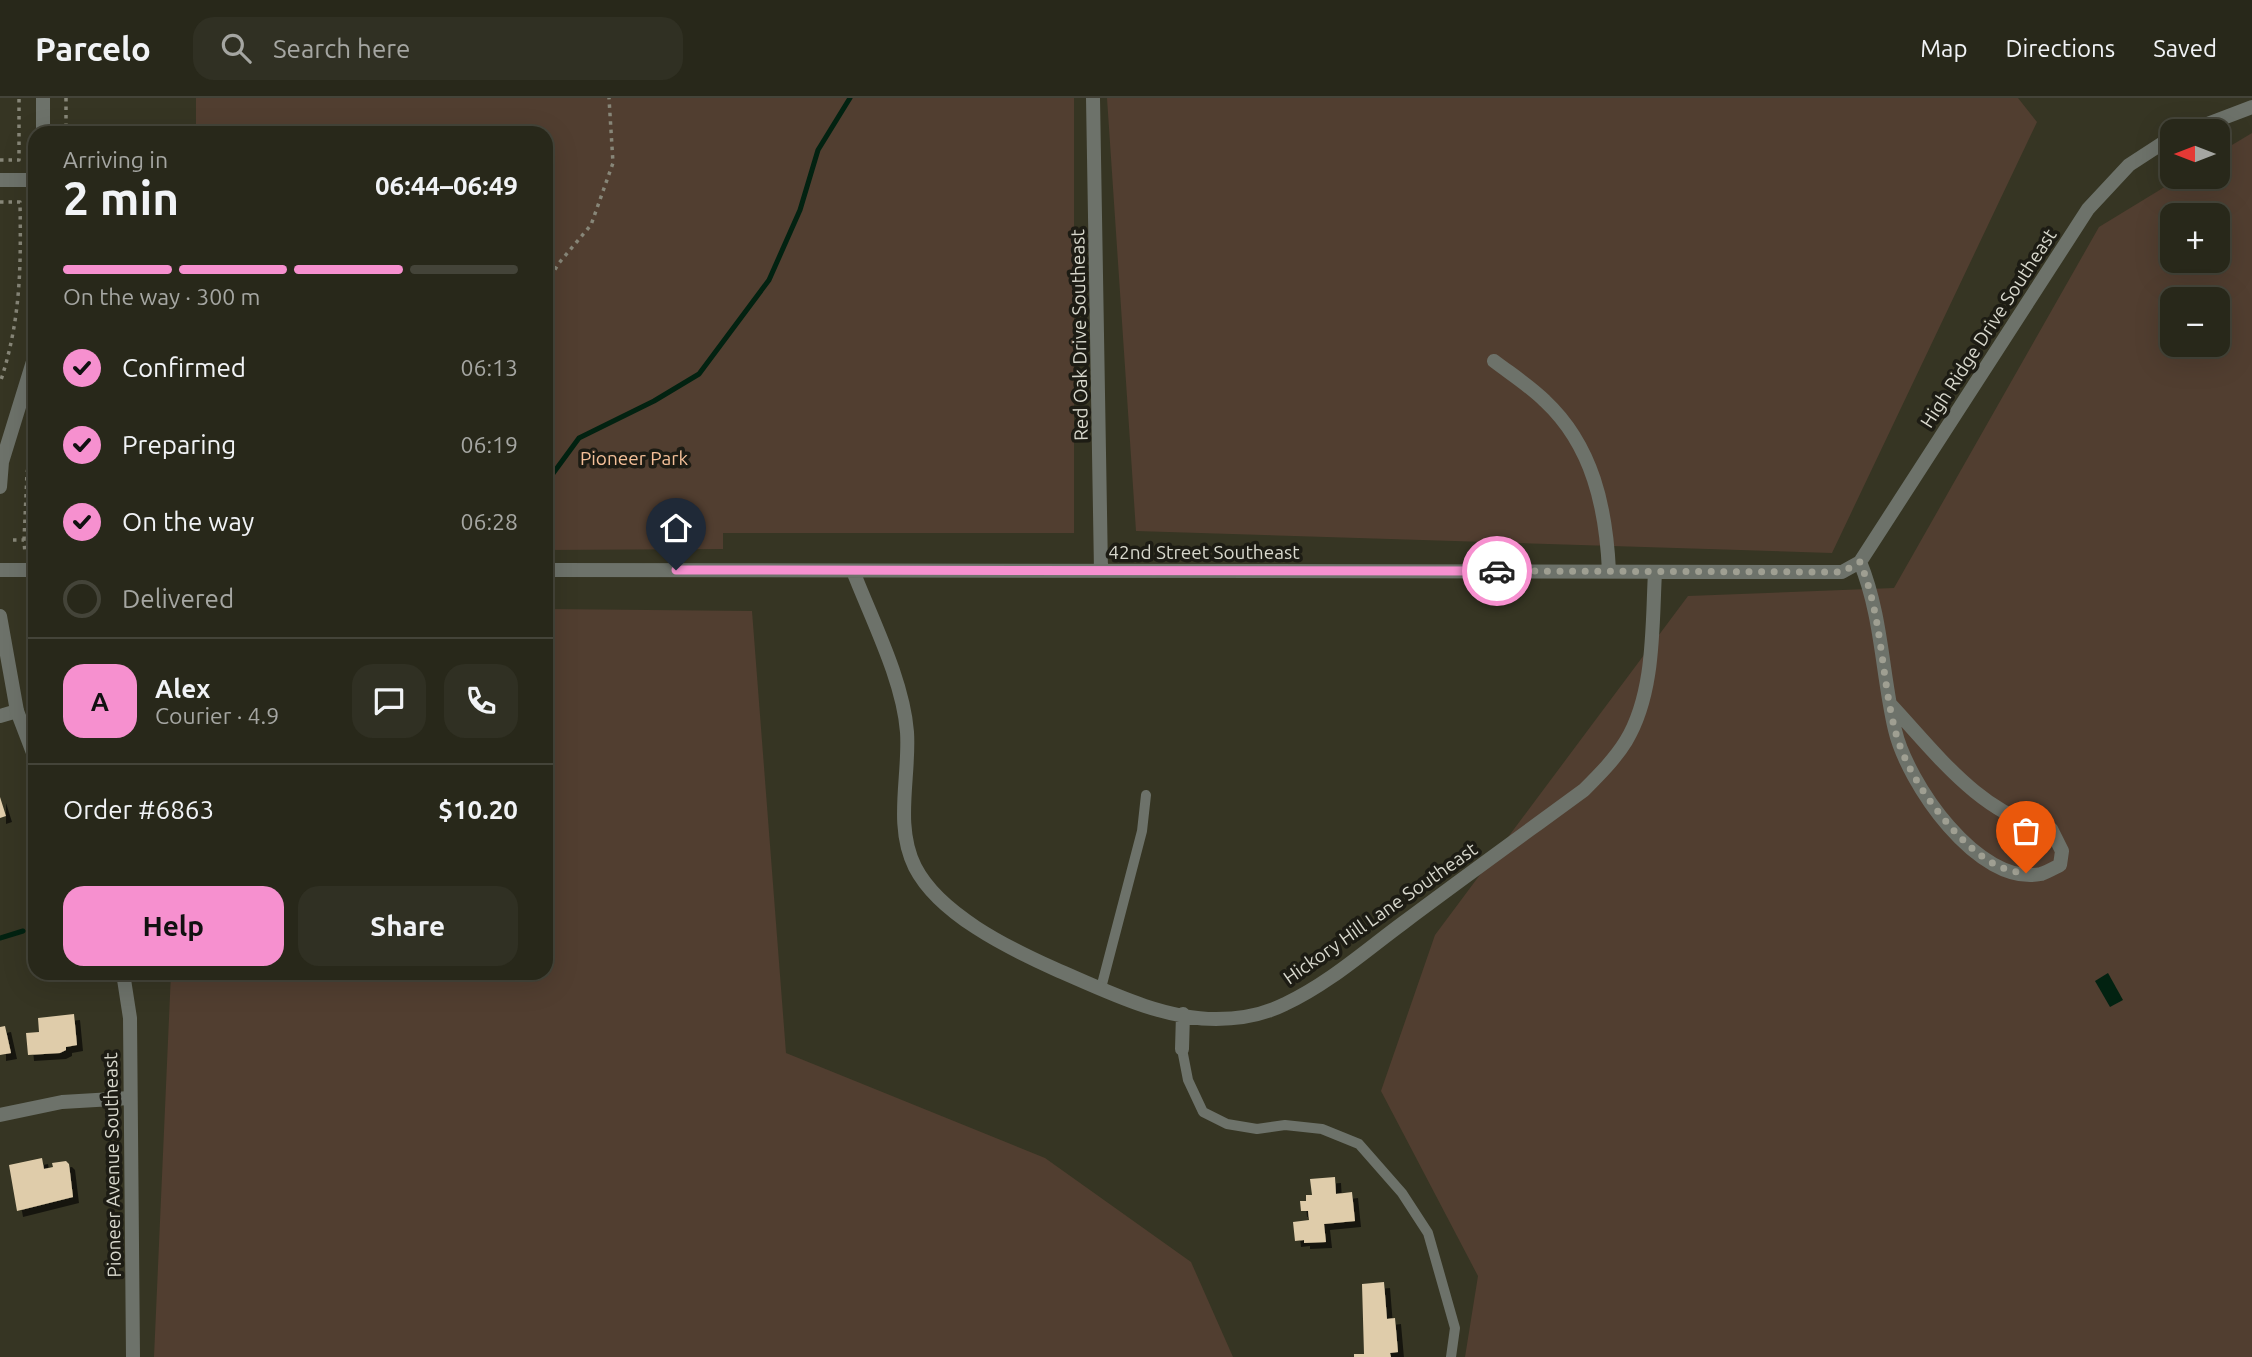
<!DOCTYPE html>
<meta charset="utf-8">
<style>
body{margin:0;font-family:Ubuntu,sans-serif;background:#303023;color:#f1f3f6;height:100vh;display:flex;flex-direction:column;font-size:26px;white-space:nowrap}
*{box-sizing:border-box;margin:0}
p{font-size:23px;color:#a5a6a2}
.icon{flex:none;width:38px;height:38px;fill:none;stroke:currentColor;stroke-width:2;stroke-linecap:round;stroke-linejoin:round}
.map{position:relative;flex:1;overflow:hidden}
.sheet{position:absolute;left:28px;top:28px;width:525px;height:854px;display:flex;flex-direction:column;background:#28281a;border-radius:21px;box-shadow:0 7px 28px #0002,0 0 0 2px #444439}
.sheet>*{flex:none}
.needle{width:46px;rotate:270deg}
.tools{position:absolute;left:2160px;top:21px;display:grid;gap:14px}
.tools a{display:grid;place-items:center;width:70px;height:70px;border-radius:14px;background:#28281a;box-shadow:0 7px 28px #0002,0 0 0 2px #444439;font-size:35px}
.pin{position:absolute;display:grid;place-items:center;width:60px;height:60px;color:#fff;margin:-72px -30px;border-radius:50% 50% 50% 0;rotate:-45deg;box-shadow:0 0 7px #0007}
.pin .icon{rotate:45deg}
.courier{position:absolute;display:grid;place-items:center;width:70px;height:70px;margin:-35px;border:5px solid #f690cf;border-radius:50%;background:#fff;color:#222;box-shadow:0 2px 9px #0007}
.summary em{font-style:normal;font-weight:700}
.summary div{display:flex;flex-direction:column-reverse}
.summary{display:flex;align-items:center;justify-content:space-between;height:119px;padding:0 35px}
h1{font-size:46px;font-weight:700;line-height:52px}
.bar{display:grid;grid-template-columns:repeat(4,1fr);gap:10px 7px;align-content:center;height:84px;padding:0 35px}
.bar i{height:9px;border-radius:5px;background:#444439}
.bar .current{background:#f690cf}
.bar p{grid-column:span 4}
.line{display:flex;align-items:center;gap:18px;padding:0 35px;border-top:2px solid #444439}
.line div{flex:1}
.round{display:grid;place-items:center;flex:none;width:74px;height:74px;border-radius:21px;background:#303023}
ol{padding:0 35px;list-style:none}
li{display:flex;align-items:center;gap:21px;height:77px}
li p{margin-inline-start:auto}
li .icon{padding:7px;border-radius:50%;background:#f690cf;color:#111;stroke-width:4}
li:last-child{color:#a5a6a2}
li i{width:38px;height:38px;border:4px solid #444439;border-radius:50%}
.button{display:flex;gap:14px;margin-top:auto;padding:14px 35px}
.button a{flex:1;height:80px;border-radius:21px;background:#f690cf;color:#111;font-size:28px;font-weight:700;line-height:80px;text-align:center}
.button a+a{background:#303023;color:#f1f3f6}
header{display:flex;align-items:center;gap:42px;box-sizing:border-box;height:98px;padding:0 35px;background:#28281a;border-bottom:2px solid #444439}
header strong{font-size:33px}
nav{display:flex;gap:38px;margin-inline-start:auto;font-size:24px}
.search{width:490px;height:63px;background:#303023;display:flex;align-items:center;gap:18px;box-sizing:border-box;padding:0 24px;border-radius:21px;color:#a5a6a2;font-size:26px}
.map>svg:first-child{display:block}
</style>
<header>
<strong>Parcelo</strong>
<div class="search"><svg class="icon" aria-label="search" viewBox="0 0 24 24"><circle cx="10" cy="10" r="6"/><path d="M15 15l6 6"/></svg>Search here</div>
<nav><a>Map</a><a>Directions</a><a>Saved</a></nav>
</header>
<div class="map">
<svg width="2252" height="1259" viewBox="0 0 2252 1259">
<defs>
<filter id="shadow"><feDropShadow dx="6" dy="6" stdDeviation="0" flood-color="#0009"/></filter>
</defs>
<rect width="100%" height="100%" fill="#363523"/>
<path fill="#513e30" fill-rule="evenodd" d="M 196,0 L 1074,0 L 1074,435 L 723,435 L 723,451 L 546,452 L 546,35 L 196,35 Z
M 1107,0 L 2018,0 L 2037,24 L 1832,455 L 1136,433 Z
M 2252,35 L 2252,1259 L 1465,1259 L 1478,1178 L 1381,993 L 1435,837 L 1688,498 L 1894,490 L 2099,129 L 2181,79 L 2217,79 L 2217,56 ZM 2172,117 L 2217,117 L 2217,163 L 2172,163 ZM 2172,201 L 2217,201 L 2217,247 L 2172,247 Z
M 546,511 L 752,513 L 786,955 L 1045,1060 L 1191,1164 L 1233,1259 L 154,1259 L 171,875 L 546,875 Z"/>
<path fill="#022211" d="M 2108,875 L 2123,902 L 2110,909 L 2095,883 Z"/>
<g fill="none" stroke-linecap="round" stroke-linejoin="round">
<path stroke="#022211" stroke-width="5" d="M 546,385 L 579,340 L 654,303 L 699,276 L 769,182 L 800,112 L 818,52 L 850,0
M 0,840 L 23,833"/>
</g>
<path fill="#dfccaa" filter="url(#shadow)" d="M 0,699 L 6,718 L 0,720 Z
M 74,916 L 77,947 L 66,949 L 66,952 L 60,955 L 28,957 L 26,935 L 39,934 L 38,920 Z
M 5,928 L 11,955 L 0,957 L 0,929 Z
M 42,1060 L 44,1071 L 53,1069 L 52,1065 L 66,1063 L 69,1066 L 73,1099 L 17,1113 L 9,1067 Z
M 1335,1079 L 1336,1096 L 1352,1094 L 1355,1123 L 1324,1126 L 1326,1144 L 1304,1145 L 1304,1142 L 1295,1143 L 1293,1124 L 1309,1122 L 1308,1113 L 1301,1113 L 1300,1103 L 1306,1103 L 1306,1097 L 1312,1097 L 1310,1081 Z
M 1384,1184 L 1387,1221 L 1395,1220 L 1398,1254 L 1390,1255 L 1391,1259 L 1354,1259 L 1354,1256 L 1364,1256 L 1362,1186 Z"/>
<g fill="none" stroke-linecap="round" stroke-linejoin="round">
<path stroke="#878678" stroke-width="3.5" stroke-dasharray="3.5 5" stroke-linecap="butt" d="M 66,0 L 66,35
M 0,62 L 19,62 L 19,0
M 0,104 L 20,104 C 21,169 21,222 0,285
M 546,186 L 559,165 L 591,127 L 613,65 L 609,0
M 13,442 L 24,442 L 25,456
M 24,442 L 27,375 L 35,335"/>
<path stroke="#6d726a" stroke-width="10" d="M 1101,890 L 1142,733 L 1146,697
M 1182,951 L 1188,982 L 1203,1014 L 1227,1026 L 1257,1031 L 1285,1027 L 1322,1031 L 1359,1046 L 1402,1095 L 1428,1135 L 1455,1230 L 1451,1259"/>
<path stroke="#6d726a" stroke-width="14" d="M 1093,0 L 1101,473
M 2189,33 L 2252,9
M 43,35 L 43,0
M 0,82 L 35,82
M 1494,263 C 1511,276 1530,288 1545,303 C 1593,348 1606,410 1609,473
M 0,389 L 2,364 L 35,257
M 1860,464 C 1882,517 1882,577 1895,632 C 1907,684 1978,789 2041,776 C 2047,774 2054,770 2060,767 L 2062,753 L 2051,731 C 1983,720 1935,654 1891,607
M 0,472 L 35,472
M 546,472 L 1842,474 L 1860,464 L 2088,111 L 2129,67 L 2172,39
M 853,473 C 872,522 903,582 907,634 C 910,678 894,727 915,769 C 939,816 1008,850 1055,871 C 1104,892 1161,921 1216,921 C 1239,921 1265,916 1285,906 C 1328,886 1365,853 1403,825 C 1463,780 1524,736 1584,692 C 1599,677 1615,661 1626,643 C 1655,595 1652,528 1655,474
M 0,618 L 17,613
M 1182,951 L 1183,916
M 0,1017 L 62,1004 L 130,1000"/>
<path stroke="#6d726a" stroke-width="14" d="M 0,518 L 17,613 L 35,660
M 123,875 L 130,920 L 133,1259"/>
</g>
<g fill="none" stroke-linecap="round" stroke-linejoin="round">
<path stroke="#9f9f92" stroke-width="7" stroke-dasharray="0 12.6" d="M 1497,473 L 1842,474 L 1860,464 C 1882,517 1881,577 1895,632 C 1905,671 1931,708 1958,737 C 1978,757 1997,773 2026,775"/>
<path stroke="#f690cf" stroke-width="9" d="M 676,472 L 1497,473"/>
</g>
<g text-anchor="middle" stroke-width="7" stroke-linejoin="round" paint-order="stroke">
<g font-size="19" fill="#d8d8cd" stroke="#1d1c14">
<text transform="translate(1988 230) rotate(-57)" y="7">High Ridge Drive Southeast</text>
<text transform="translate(1079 237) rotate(-91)" y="7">Red Oak Drive Southeast</text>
<text x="1204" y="461">42nd Street Southeast</text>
<text transform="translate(1380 815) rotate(-35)" y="7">Hickory Hill Lane Southeast</text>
<text transform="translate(112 1067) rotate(-91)" y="7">Pioneer Avenue Southeast</text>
</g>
<g font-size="19" fill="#f5c099" stroke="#1d1c14">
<text x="634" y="367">Pioneer Park</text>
</g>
</g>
</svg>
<div class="tools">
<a><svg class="needle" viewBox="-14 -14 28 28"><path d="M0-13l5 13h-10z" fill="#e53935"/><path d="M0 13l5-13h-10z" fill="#a5a6a2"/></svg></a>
<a>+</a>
<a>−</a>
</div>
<div class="pin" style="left:2026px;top:775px;background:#ea580c"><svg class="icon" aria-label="bag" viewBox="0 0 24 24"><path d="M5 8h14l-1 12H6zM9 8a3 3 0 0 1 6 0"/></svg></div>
<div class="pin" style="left:676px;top:472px;background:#1f2937"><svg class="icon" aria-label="home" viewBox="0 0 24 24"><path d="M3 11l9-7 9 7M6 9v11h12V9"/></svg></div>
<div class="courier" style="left:1497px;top:473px"><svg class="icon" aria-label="car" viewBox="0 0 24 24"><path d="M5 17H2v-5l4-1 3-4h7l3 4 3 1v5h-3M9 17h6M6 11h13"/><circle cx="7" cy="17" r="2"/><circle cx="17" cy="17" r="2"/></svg></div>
<section class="sheet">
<div class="summary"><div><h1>2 min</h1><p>Arriving in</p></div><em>06:44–06:49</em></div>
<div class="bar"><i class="current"></i><i class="current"></i><i class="current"></i><i></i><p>On the way · 300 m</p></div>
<ol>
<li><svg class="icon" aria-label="check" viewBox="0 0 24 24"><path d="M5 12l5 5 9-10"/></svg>Confirmed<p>06:13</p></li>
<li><svg class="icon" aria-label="check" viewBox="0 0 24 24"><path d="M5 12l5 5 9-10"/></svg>Preparing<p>06:19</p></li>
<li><svg class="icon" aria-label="check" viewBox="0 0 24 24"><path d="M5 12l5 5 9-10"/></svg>On the way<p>06:28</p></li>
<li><i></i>Delivered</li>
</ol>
<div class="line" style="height:126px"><b class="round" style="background:#f690cf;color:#111">A</b><div><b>Alex</b><p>Courier · 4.9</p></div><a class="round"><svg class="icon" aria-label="chat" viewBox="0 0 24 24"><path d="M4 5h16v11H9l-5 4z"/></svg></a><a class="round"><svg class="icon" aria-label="phone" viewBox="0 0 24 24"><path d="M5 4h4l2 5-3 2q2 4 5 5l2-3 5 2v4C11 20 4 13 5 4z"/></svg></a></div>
<div class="line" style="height:91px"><div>Order #6863</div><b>$10.20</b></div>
<div class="button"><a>Help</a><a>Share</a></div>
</section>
</div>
